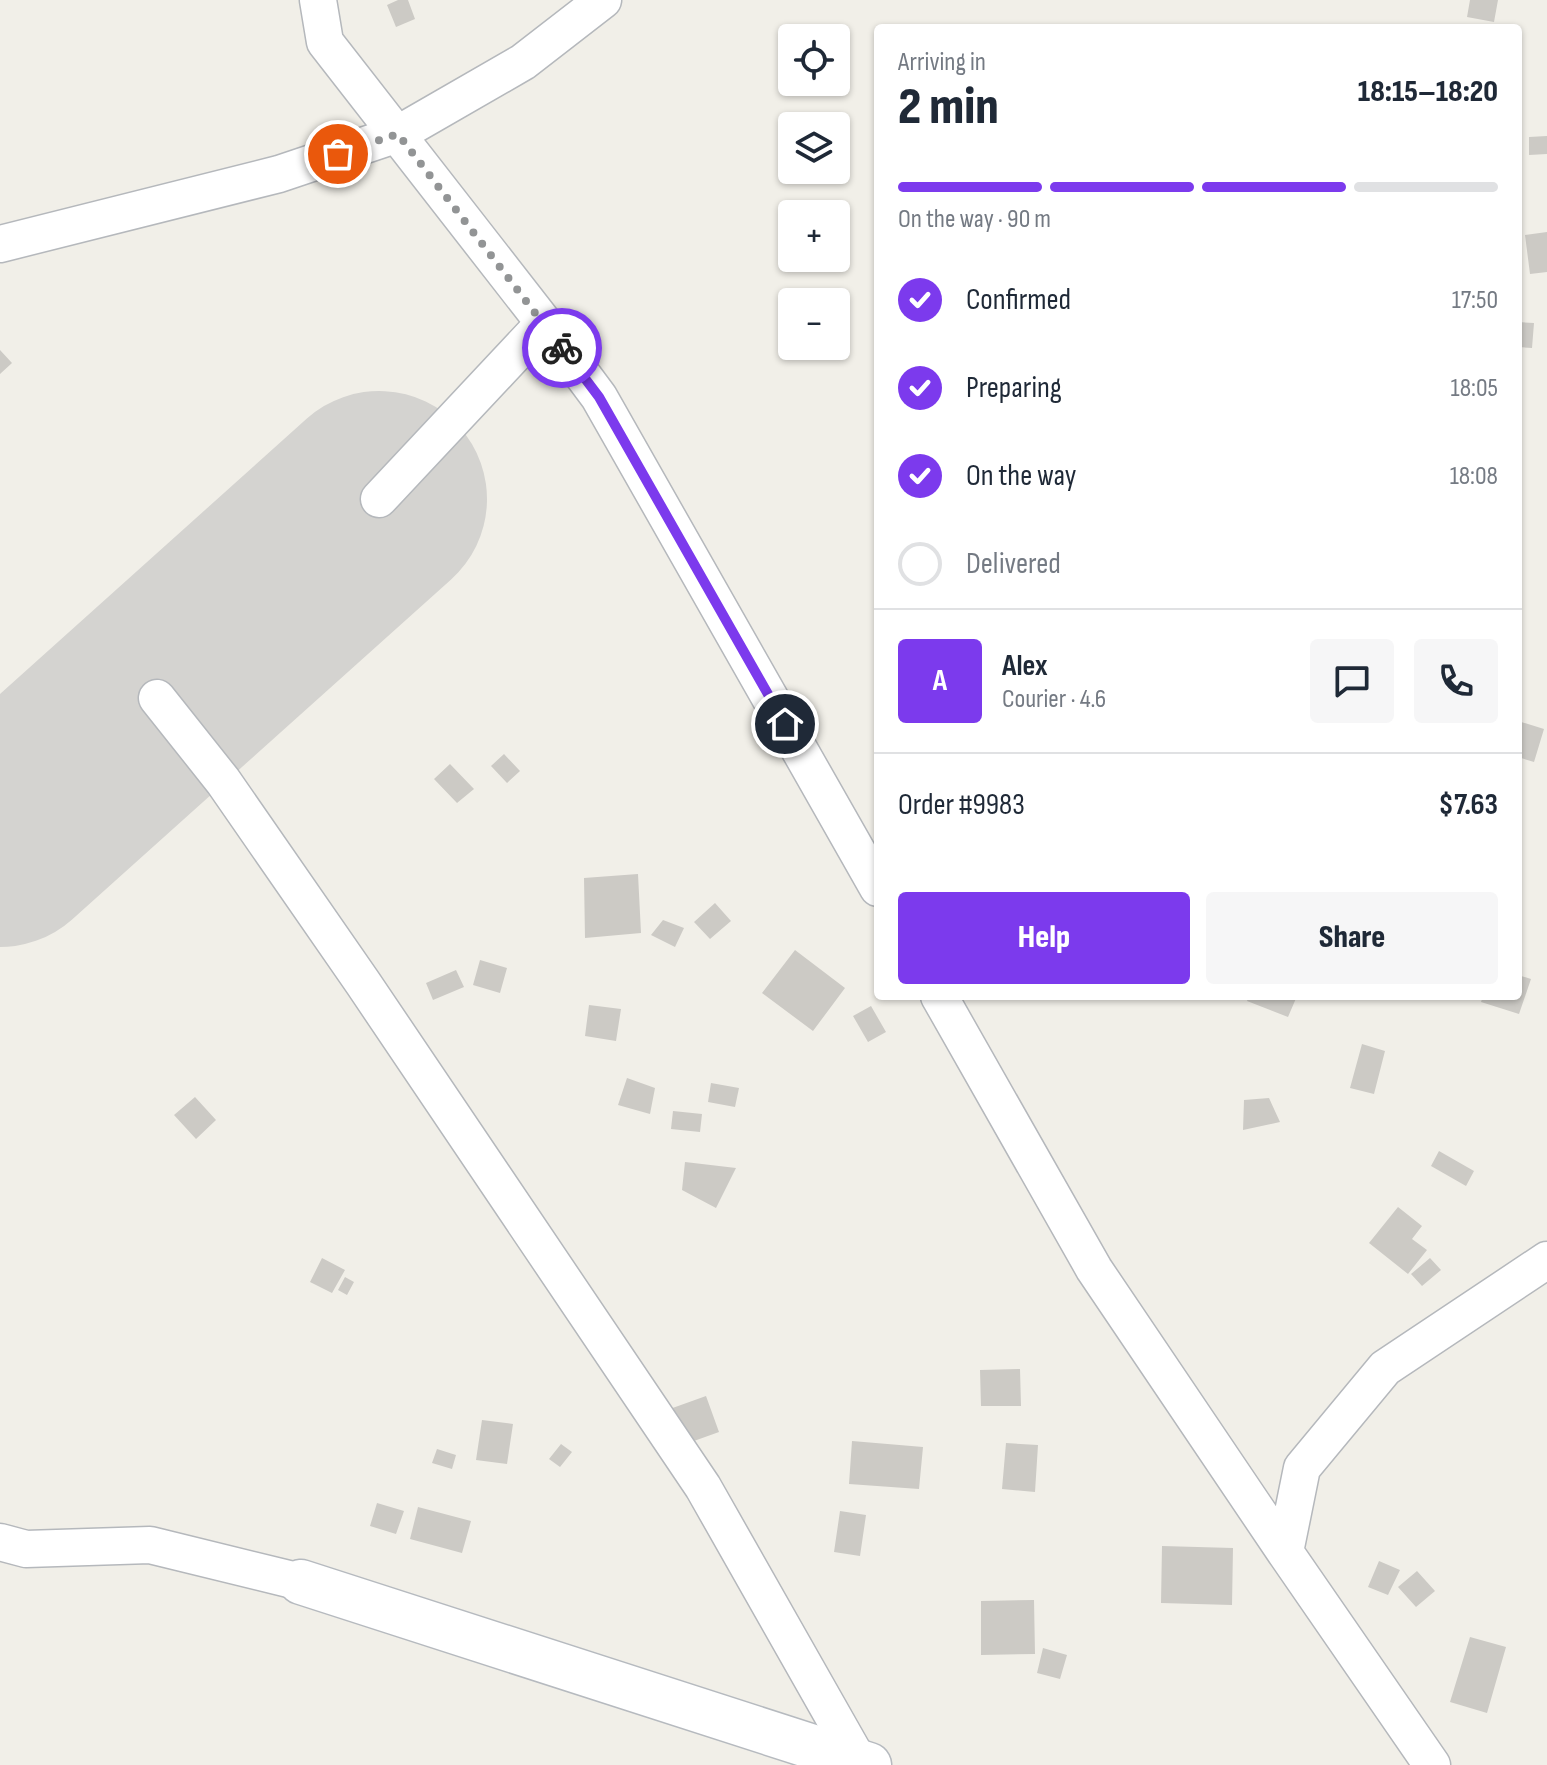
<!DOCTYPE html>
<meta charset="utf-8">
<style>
body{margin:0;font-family:"Sofia Sans Condensed",sans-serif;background:#f6f6f7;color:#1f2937;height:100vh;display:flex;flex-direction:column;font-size:30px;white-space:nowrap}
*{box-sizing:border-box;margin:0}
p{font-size:26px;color:#747a83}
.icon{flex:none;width:44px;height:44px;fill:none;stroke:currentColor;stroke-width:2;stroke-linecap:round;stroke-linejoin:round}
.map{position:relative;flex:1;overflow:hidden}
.details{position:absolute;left:874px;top:24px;width:648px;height:976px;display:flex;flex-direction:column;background:#fff;border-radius:8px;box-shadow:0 2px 6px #0004}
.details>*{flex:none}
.tools{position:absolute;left:778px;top:24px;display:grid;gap:16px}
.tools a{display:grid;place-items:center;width:72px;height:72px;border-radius:8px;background:#fff;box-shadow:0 2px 6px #0004;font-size:40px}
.pin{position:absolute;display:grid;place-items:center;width:68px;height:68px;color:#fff;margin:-34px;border:4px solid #fff;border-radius:50%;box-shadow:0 2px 8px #0007}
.courier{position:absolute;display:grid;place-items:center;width:80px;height:80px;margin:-40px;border:6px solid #7c3aed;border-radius:50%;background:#fff;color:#222;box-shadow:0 2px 10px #0007}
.head em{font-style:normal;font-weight:800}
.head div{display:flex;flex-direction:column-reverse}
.head{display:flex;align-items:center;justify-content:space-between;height:136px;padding:0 24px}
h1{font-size:52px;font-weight:800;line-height:60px}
.bar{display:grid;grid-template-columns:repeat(4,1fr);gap:12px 8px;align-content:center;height:96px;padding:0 24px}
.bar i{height:10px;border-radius:6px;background:#e0e1e3}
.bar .current{background:#7c3aed}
.bar p{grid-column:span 4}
.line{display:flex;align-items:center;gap:20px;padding:0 24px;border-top:2px solid #e0e1e3}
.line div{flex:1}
.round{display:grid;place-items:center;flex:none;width:84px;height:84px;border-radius:8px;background:#f6f6f7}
ol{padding:0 24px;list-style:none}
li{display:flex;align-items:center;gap:24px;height:88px}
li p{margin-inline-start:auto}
li .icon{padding:8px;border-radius:50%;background:#7c3aed;color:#fff;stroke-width:4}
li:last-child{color:#747a83}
li i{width:44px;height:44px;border:4px solid #e0e1e3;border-radius:50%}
.button{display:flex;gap:16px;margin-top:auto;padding:16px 24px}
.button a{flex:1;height:92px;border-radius:8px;background:#7c3aed;color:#fff;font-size:32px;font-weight:800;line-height:92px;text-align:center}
.button a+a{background:#f6f6f7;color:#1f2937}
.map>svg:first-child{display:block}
</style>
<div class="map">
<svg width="1547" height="1765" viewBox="0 0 1547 1765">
<rect width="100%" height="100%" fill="#f1efe8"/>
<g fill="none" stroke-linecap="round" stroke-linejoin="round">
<path stroke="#d4d3d0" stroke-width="216" d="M 0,839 L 379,499"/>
</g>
<path fill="#cccac5" d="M 398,0 L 408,0 L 415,19 L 396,27 L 387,5 Z
M 1470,0 L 1498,0 L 1494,22 L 1467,17 Z
M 1547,136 L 1547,154 L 1529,155 L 1529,137 Z
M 1547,232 L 1547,272 L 1530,274 L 1525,235 Z
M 1518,322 L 1534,323 L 1532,348 L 1518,347 Z
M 0,350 L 12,363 L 0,374 Z
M 1518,721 L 1544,729 L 1534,762 L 1518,757 Z
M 504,754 L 520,771 L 507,783 L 491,766 Z
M 450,764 L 474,789 L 457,803 L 434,779 Z
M 638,874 L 641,933 L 585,938 L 584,878 Z
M 715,903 L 731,921 L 710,939 L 694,922 Z
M 663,920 L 684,928 L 675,947 L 651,935 Z
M 795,950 L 845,988 L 813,1031 L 762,993 Z
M 480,960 L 507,968 L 500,993 L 473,985 Z
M 456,970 L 464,987 L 433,1000 L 426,983 Z
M 1518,975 L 1531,979 L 1519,1014 L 1481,1002 L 1483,996 L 1518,996 Z
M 1249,996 L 1297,996 L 1288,1017 L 1247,1001 Z
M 589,1005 L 621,1009 L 616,1041 L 585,1036 Z
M 871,1006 L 886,1032 L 868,1042 L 853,1016 Z
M 1362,1044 L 1385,1051 L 1374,1094 L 1350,1088 Z
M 627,1078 L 655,1088 L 650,1114 L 618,1105 Z
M 711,1083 L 739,1088 L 735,1107 L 708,1102 Z
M 195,1097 L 216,1120 L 196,1139 L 174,1115 Z
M 1269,1098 L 1280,1122 L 1243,1130 L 1244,1100 Z
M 673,1111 L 702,1114 L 700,1132 L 671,1129 Z
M 1439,1151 L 1474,1171 L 1466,1186 L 1431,1166 Z
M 685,1162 L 736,1168 L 716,1208 L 682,1190 Z
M 1398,1207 L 1422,1226 L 1412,1239 L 1427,1250 L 1408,1274 L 1369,1243 Z
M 322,1258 L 345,1270 L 332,1293 L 310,1282 Z
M 1430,1258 L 1441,1270 L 1422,1286 L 1411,1274 Z
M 345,1277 L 354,1282 L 347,1295 L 338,1290 Z
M 1020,1369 L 1021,1406 L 981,1406 L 980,1370 Z
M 706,1396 L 719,1432 L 680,1446 L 667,1410 Z
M 482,1420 L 513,1424 L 507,1464 L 476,1460 Z
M 852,1441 L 923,1447 L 919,1489 L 849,1484 Z
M 1006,1443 L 1038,1445 L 1035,1492 L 1002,1489 Z
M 561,1444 L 572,1452 L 560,1467 L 549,1459 Z
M 437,1449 L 456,1455 L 452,1469 L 432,1463 Z
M 377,1503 L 404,1511 L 396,1534 L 370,1526 Z
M 418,1507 L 471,1521 L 462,1553 L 410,1539 Z
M 840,1511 L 866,1515 L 860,1556 L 834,1552 Z
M 1162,1546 L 1233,1548 L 1232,1605 L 1161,1603 Z
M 1379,1561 L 1400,1570 L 1388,1595 L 1368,1587 Z
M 1417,1571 L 1435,1591 L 1416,1607 L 1398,1587 Z
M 1034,1600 L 1035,1654 L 981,1655 L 981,1601 Z
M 1470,1637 L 1506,1647 L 1487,1713 L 1450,1702 Z
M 1043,1648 L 1067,1655 L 1060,1679 L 1037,1673 Z"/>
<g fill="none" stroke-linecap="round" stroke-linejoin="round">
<g stroke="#b5b8bc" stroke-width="39">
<path id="street" d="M 318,0 L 325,42 L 544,323 L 599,397 L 878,888
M 0,244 L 279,174 L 398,134 L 523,62 L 603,0
M 379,499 L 544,323
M 157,698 L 223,781 L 363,983 L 703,1487 L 859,1762
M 939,996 L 1094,1269 L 1285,1552
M 0,1542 L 26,1549 L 150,1545 L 301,1582
M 1432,1765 L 1285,1552 L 1302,1468 L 1385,1368 L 1547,1260"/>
</g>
<g stroke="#b6babf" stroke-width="47">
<path id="secondary" d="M 301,1582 L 869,1765"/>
</g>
<use href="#street" stroke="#fff" stroke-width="36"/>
<use href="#secondary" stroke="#fff" stroke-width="44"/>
</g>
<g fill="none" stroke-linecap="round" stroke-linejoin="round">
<path stroke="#929495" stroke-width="8" stroke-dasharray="0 14.4" d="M 338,154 L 398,134 L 562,348"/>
<path stroke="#7c3aed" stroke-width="10" d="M 562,348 L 599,397 L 785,724"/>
</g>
</svg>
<div class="tools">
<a><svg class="icon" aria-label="locate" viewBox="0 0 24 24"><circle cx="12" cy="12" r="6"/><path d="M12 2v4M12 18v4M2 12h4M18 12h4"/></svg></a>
<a><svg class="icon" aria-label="layers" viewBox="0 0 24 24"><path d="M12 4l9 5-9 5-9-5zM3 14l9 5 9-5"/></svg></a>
<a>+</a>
<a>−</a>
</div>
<div class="pin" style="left:338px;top:154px;background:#ea580c"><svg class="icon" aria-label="bag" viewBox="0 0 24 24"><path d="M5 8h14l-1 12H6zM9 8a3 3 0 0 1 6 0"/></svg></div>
<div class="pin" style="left:785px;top:724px;background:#1f2937"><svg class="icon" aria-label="home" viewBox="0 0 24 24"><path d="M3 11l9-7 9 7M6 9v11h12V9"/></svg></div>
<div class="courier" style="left:562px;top:348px"><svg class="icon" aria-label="bike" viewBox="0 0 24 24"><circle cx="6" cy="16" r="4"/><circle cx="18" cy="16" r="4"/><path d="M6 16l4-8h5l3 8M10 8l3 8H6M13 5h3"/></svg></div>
<section class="details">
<div class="head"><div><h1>2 min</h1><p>Arriving in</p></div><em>18:15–18:20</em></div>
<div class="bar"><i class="current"></i><i class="current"></i><i class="current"></i><i></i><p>On the way · 90 m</p></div>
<ol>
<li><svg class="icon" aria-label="check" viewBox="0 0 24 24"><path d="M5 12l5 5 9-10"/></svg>Confirmed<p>17:50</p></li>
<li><svg class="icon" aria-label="check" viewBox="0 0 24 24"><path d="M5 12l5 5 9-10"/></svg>Preparing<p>18:05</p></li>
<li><svg class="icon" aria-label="check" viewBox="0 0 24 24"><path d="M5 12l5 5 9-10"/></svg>On the way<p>18:08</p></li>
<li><i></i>Delivered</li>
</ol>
<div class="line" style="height:144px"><b class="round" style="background:#7c3aed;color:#fff">A</b><div><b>Alex</b><p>Courier · 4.6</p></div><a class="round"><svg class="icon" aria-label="chat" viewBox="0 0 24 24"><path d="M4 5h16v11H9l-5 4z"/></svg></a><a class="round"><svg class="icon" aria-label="phone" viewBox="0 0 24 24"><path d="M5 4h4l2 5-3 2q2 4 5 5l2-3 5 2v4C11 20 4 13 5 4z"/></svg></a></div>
<div class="line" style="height:104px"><div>Order #9983</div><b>$7.63</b></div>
<div class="button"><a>Help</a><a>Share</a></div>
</section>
</div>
